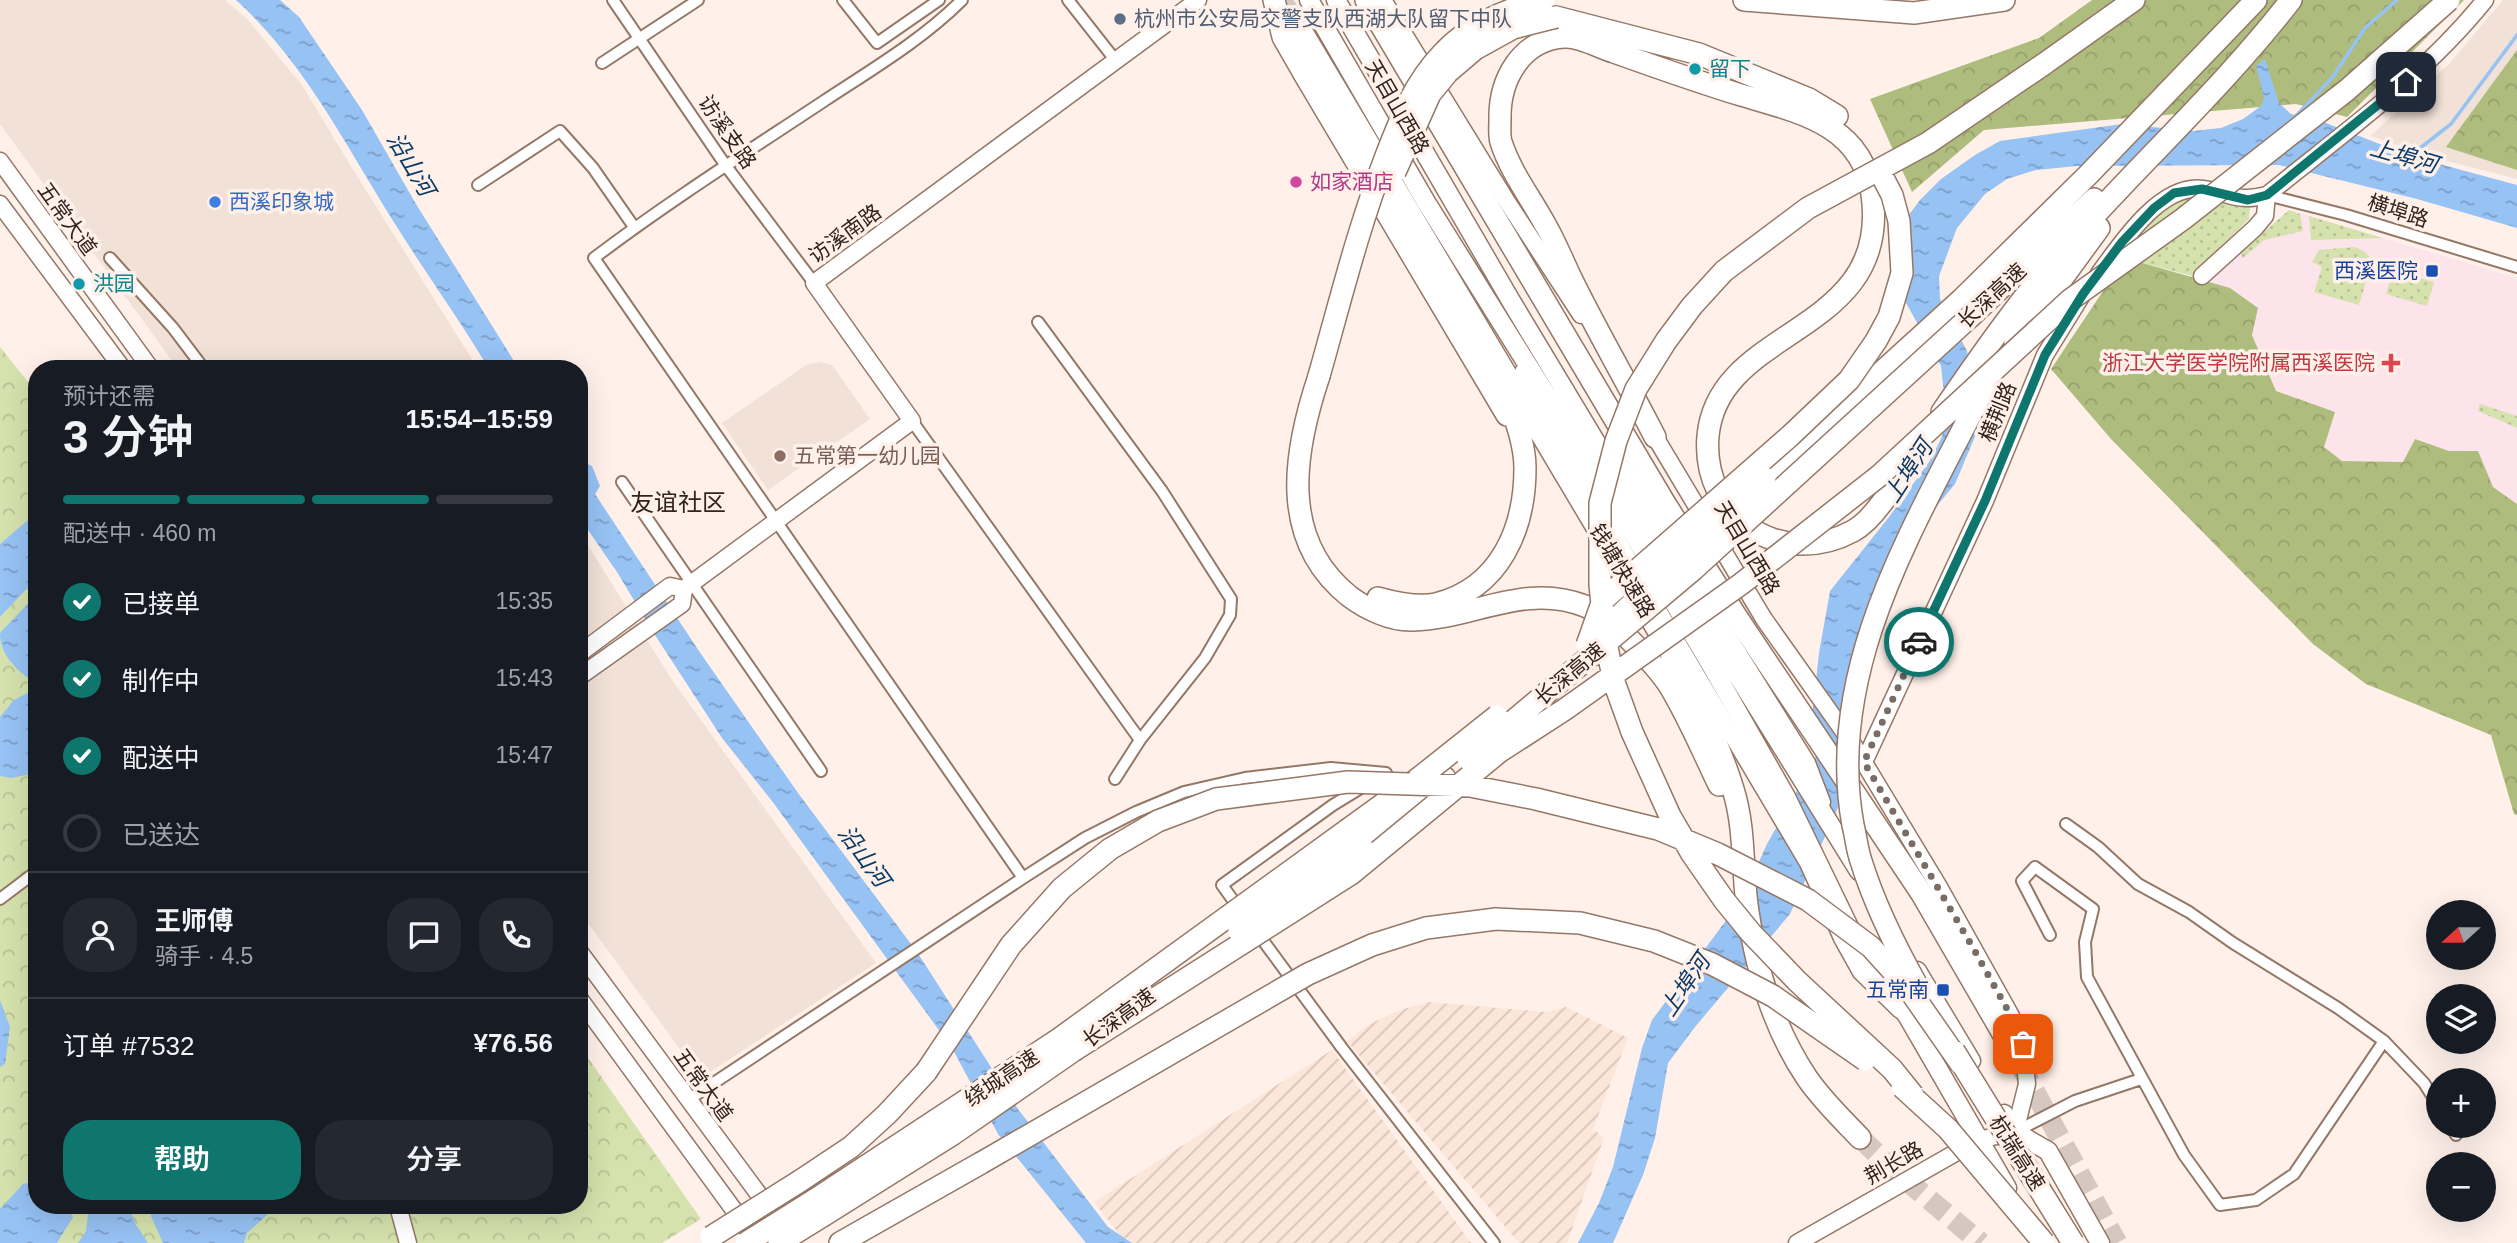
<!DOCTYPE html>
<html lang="zh">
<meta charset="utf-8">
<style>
body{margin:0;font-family:Helvetica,"Noto Sans SC",sans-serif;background:#242831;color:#f1f3f6;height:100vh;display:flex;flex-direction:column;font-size:26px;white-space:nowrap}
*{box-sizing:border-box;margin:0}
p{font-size:23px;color:#9ea1a6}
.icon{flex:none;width:38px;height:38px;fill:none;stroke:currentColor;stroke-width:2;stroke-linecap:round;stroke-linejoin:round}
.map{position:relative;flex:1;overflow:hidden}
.panel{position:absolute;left:28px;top:360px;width:560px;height:854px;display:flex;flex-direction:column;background:#171b24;border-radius:28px;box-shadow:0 7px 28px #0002}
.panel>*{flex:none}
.needle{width:46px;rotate:249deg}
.buttons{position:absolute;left:2426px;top:900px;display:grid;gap:14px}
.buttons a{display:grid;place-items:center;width:70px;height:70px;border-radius:50%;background:#171b24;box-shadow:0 7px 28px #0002;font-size:35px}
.pin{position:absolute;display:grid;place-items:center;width:60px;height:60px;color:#fff;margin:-30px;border-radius:14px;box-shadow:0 4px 10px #0006}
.courier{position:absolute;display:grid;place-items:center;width:70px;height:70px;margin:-35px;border:5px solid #0f766e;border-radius:50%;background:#fff;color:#222;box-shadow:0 2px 9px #0007}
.head em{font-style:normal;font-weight:600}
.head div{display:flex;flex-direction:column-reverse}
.head{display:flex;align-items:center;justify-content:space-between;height:119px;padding:0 35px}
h1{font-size:46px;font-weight:600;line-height:52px}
.bar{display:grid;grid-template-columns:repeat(4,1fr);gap:10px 7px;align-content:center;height:84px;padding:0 35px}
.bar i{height:9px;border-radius:5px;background:#363941}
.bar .current{background:#0f766e}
.bar p{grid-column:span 4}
.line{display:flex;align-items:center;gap:18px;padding:0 35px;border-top:2px solid #363941}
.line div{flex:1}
.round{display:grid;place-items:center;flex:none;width:74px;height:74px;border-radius:28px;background:#242831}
ol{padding:0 35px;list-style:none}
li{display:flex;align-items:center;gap:21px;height:77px}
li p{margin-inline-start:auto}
li .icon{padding:7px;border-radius:50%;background:#0f766e;color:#fff;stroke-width:4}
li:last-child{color:#9ea1a6}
li i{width:38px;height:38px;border:4px solid #363941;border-radius:50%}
.action{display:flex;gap:14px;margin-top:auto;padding:14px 35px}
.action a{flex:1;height:80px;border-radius:28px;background:#0f766e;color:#fff;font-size:28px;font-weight:600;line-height:80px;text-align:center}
.action a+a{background:#242831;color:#f1f3f6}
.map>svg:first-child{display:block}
</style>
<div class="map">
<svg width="2517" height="1243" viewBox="0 0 2517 1243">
<defs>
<pattern id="industrial-furrows" width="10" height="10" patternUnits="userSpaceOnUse" patternTransform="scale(1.75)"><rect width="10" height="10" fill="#fce5d9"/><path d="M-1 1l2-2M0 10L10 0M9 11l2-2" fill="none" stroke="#d8c4ba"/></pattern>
<pattern id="grass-dots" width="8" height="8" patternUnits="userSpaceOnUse" patternTransform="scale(1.75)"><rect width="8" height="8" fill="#d5e2ad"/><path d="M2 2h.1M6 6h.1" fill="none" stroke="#b7c294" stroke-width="1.8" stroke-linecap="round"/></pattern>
<pattern id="forest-crowns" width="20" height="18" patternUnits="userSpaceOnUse" patternTransform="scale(1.75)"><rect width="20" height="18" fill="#aebc7e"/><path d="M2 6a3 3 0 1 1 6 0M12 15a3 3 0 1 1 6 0" fill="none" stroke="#96a16c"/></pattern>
<pattern id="park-crowns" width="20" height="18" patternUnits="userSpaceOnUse" patternTransform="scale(1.75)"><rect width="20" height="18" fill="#d5e2ad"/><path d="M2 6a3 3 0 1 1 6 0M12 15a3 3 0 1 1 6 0" fill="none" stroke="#b7c294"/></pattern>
<pattern id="water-ripples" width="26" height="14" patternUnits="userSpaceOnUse" patternTransform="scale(1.75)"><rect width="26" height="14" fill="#96c2f4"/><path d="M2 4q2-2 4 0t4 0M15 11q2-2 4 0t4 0" fill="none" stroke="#7b9dc5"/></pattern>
</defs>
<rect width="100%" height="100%" fill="#fff1ea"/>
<path fill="#f1e1d7" d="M 0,0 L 225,0 L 247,19 L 302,85 L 352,168 L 478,369 L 178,369 L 0,124 Z
M 2503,0 L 2517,0 L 2517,179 L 2447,161 L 2370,136 L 2449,64 Z
M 820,362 L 832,365 L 870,419 L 768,490 L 722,423 L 806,365 Z
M 579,531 L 672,680 L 876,963 L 701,1078 L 579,911 Z"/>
<path fill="url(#industrial-furrows)" d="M 1428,1002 L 1546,1012 L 1566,1007 L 1628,1038 L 1593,1129 L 1604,1138 L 1567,1243 L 1519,1243 L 1347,1041 L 1370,1024 L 1397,1011 Z
M 1332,1050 L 1471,1243 L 1133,1243 L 1120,1235 L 1094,1202 Z"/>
<path fill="#fde3ea" d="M 2289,210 L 2517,278 L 2517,504 L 2493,487 L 2478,451 L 2449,451 L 2415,439 L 2403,462 L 2342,461 L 2323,447 L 2335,412 L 2276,391 L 2252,334 L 2208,281 Z"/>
<path fill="url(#grass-dots)" d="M 2186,194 L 2250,206 L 2249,219 L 2192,276 L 2125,258 L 2161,210 Z
M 2289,210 L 2300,214 L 2303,231 L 2264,240 L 2243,258 L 2240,253 Z
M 2309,216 L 2383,238 L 2311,240 Z
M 2355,247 L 2365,252 L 2372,261 L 2359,305 L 2314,292 L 2322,267 L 2312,262 L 2319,250 Z
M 2393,270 L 2434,282 L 2427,306 L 2386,294 Z
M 2480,404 L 2517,416 L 2517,428 L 2478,411 Z"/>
<path fill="url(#forest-crowns)" d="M 2092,0 L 2464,0 L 2347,117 L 2296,104 L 1984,130 L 1912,192 L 1870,99 L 2039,38 Z
M 2517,50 L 2517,170 L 2446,147 Z
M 2125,258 L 2230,288 L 2258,308 L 2252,335 L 2276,391 L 2335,412 L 2324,447 L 2342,461 L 2403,462 L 2415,439 L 2449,451 L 2478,451 L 2493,487 L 2517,504 L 2517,815 L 2514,814 L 2491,735 L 2366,684 L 2313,644 L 2111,439 L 2051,369 Z"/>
<path fill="url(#park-crowns)" d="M 0,347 L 37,393 L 37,1206 L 579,1206 L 579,1045 L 701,1219 L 662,1243 L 0,1243 Z"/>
<path fill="url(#water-ripples)" d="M 236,0 L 280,0 L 299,17 L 362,110 L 416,204 L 519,369 L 489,369 C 458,317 422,268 390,216 C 343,140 303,61 236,0 Z
M 2265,59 L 2279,103 L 2291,114 L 2321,121 L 2410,156 L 2517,185 L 2517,228 L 2417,199 L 2279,165 L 2077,166 L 2036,170 L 2007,179 L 1985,194 L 1957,228 L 1939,276 L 1940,299 L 1967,351 L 1975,397 L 1976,434 L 1955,484 L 1921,525 L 1864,668 L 1841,801 L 1790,914 L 1695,1027 L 1668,1063 L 1655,1138 L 1643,1175 L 1613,1243 L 1578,1243 L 1599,1203 L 1613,1167 L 1642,1048 L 1652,1020 L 1742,899 L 1767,844 L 1817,755 L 1812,718 L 1819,653 L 1830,591 L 1889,517 L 1929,462 L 1941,439 L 1947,420 L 1941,366 L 1895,283 L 1899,228 L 1920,200 L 1941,179 L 1975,155 L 2000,141 L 2122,124 L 2193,131 L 2221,128 L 2243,119 L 2261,106 L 2264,98 L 2256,66 Z
M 579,460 L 592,466 L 600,486 L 595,494 L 701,654 L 798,793 L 917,952 L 1018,1109 L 1108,1227 L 1132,1243 L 1086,1243 L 998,1134 L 952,1048 L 772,801 L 722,738 L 655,635 L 617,572 L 579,517 Z
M 37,518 L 37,578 L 0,617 L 0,544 L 28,520 Z
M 37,594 L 37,677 L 28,678 C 13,666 0,653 0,633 Z
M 37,688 L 37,773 L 11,778 L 0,776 L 0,717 L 14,700 Z
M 0,1000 L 10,1027 L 5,1064 L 0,1067 Z
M 37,1181 L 37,1206 L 66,1206 L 73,1217 L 57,1243 L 0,1243 L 0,1209 L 23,1184 Z
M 89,1206 L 134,1206 L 131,1212 L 136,1225 L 148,1243 L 78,1243 L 86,1231 Z
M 151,1206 L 277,1206 L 247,1233 L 244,1243 L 163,1243 L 151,1216 Z"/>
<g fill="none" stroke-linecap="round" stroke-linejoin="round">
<path stroke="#96c2f4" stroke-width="3.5" d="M 2293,119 L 2332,78 L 2365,28 L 2397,0
M 2410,156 L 2451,124 L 2517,35"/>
<path stroke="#d6c8c1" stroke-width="21" stroke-dasharray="21 10" stroke-linecap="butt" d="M 1281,0 L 1302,32
M 2005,1037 L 2117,1243
M 1860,1138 L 1900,1175 L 1981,1243"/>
<g stroke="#957766" stroke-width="14">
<path id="street" d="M 613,0 L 726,166 L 814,283
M 843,0 L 877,43 L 939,0
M 962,0 C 922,40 871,70 824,101 C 747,152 668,202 594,258 L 1023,878
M 1068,0 L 1116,61
M 602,63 L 698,0
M 478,185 L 560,131 L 593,168 L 634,227
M 2267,195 L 2346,215 L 2517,267
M 110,258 L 173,328 L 204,369
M 1038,322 L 1162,491 L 1231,599 L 1230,615 L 1205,658 L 1140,740 L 1115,779
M 912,421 L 1140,740
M 622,482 L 821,771
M 2066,824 L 2098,847 L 2138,884 L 2189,912 L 2233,943 L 2338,1008 L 2384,1041
M 0,899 L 37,871
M 1240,910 L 1222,885 L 1333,805 L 1364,786
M 1256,931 L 1342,1048 L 1494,1243
M 2050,935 L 2022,881 L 2035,867 L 2093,909 L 2085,942 L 2087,977 L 2184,1155 L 2220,1205 L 2256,1200 L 2294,1174 L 2384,1041 L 2424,1083 L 2438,1105
M 688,1100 L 1023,878 L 1085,838 L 1136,812 L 1184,792 L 1245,778 L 1331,768 L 1386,773
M 2450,1125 L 2456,1135
M 2015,1132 L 2075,1101 L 2141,1079"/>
</g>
<g stroke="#957766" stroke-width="19">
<path id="secondary" d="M 1383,0 L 1506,200 L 1581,315
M 0,161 L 151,369
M 0,204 L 123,369
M 2098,275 C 2120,245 2160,183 2203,189 C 2230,193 2238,203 2267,195 C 2342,134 2424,76 2485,0
M 2202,276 L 2255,228 L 2265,216 L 2267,195
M 1523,372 L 1632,566
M 1651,430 L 1764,619 L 1854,746 L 1939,887 L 2011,1016 L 2023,1044 L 2027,1084 L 2015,1132 L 1978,1140 L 1797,1243
M 1609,446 L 1807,763 L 1822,802
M 684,589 L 912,421 L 814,283 L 1198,0
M 1652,600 L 1808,863 L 1842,938 L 1861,972 L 1900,1010
M 579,654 L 670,586 L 684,589
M 579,677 L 682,604 L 684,589
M 1864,762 L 1985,501 L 2045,355 L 2082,295
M 579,951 L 785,1230
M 579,998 L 758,1243
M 398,1206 L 408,1243"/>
</g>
<g stroke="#957766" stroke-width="21">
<path id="primary" d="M 1309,0 L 1426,202 L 1632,532 L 1711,665 L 1786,797 L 1850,929 L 1908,1017 L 2007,1188
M 1336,0 L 1511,301 L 1689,597 L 1859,871
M 1917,971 L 1971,1061
M 2004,1114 L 2015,1132 L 2048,1151 L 2100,1243"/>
</g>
<g stroke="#957766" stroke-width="24">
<path id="highway" d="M 1274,0 L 1283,37 L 1306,77 L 1507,415
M 1366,0 L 1664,502 L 1736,616 L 1922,894 L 2005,1037
M 1744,0 L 1914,13 L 2004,0
M 1556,17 L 1699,54 L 1809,99 L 1837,116
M 1302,32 L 1623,571 C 1664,641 1709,711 1733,789 C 1745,827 1742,866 1747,905 C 1755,966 1772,1026 1807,1078 C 1822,1100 1842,1119 1860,1138
M 2044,64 L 2134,0
M 1971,316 L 2094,199
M 2015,343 L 2099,228
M 1319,376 C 1294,451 1278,539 1349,596 C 1366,609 1391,621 1413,620 C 1472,619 1524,582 1585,606 C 1600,612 1615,626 1627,637 C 1642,652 1658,668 1669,685 C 1688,716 1703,752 1719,785
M 1942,412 C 1981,355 2019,301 2064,249 C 2138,165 2222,89 2291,0
M 1655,437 C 1628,384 1598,333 1572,280 C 1563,262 1556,243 1546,226 C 1531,198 1511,173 1501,142 C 1499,135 1500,127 1500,120 C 1499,80 1521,39 1565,37 C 1580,36 1600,48 1614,52 C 1656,67 1698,82 1741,95 C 1798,112 1862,124 1872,194 C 1892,336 1718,325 1708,436 C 1701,517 1781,570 1853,531 C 1879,517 1903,469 1920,444
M 1765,478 L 1961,300 L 2089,174 L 2256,0
M 1378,598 C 1396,603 1417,608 1436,604 C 1500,588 1525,529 1525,468 C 1525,444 1515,418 1507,395
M 1350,828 L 1419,778
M 1361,843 L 1445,778
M 800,1181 L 851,1147 L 887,1114 L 926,1072
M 813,1201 L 1059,1039
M 824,1215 L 953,1134 L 1073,1051
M 840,1243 L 981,1163"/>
</g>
<use href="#street" stroke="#fff" stroke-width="10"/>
<use href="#secondary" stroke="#fff" stroke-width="16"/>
<use href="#primary" stroke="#fff" stroke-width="18"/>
<use href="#highway" stroke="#fff" stroke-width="21"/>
<g stroke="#957766" stroke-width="24" stroke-linecap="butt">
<path id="highway-bridge" d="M 1395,172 L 1430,94 L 1448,72 L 1475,49 L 1513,28 L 1556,17
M 1319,376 C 1340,302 1358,228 1386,156 C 1400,120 1414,83 1442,54 C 1469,25 1506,9 1544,0
M 1619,616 L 1765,478
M 1587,645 L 1603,600 L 1790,436 L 1849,380 L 1876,341 L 1889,317 L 1902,273 L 1899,221 L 1892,195 L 1881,174
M 1468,759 L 1694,569 L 1971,316
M 1419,778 L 1497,716
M 1239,931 L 1361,843
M 1918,987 C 1895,946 1875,906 1861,861 C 1857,850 1856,837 1853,825 C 1824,666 1918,521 1985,386
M 1059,1039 L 1350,828
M 1073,1051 L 1351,874 L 1499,752 L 1564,710 L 1741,584 L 1879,476 L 2070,300 L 2183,219 L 2347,90 L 2449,0
M 1954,1051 L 2073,1243
M 926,1072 L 1011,945 L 1062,888 L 1110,849 L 1158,821 L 1216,799 L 1348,782 L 1470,786 L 1536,799 L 1658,829 L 1718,854 L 1808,900 L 1871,947 L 1908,988 L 1961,1064
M 1902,1087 L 1948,1129 L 2044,1243
M 1913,1095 L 1892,1069 L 1797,981 L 1751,933 L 1724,900 L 1692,854 L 1670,816 L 1632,732 L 1614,682 L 1606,642 L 1600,585 L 1600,503 L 1616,441 L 1636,389 L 1666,341 L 1692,306 L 1724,271 L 1808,208 L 1928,143 L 2044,64
M 981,1163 L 1308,974 L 1372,945 L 1426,928 L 1496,919 L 1580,923 L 1654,941 L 1712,964 L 1773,996 L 1865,1060
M 711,1237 L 800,1181
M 746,1243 L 813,1201
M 779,1243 L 824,1215"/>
</g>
<use href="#highway-bridge" stroke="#fff" stroke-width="21"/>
</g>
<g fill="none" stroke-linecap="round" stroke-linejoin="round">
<path stroke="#796c65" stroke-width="7" stroke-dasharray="0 12.6" d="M 1919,642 L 1864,762 L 1972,946 L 2011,1016 L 2023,1044"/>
<path stroke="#0f766e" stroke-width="9" d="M 1919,642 L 1985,501 L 2045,355 L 2083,294 L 2122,242 L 2154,208 L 2174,193 L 2202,189 L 2248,200 L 2267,195 L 2406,82"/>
</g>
<circle fill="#5c6f8a" stroke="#fff1ea" stroke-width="2.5" cx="1120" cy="19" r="7"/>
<g fill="#0f9aa8" stroke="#fff1ea" stroke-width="2.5">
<circle cx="1695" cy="69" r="7"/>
<circle cx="79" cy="284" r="7"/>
</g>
<circle fill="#d1479c" stroke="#fff1ea" stroke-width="2.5" cx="1296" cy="182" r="7"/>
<circle fill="#3f7fe0" stroke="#fff1ea" stroke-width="2.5" cx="215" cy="202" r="7"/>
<g fill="#1a4fb4" stroke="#fff1ea" stroke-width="2.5">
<rect x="2425" y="264" width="14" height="14" rx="3.5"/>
<rect x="1936" y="983" width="14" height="14" rx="3.5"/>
</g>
<path fill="#e0444e" stroke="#fff1ea" stroke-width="2.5" d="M2387.5 352.5h7v7h7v7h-7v7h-7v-7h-7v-7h7z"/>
<circle fill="#8d6e63" stroke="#fff1ea" stroke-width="2.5" cx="780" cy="456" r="7"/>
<g text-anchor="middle" stroke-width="7" stroke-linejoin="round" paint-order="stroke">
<g font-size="21" fill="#4e5e75" stroke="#fff1ea" text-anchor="start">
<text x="1134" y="26">杭州市公安局交警支队西湖大队留下中队</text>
</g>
<g font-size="21" fill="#0d838f" stroke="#fff1ea" text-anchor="start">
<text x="1709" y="76">留下</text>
<text x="93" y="291">洪园</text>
</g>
<g font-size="21" fill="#31241d" stroke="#fff1ea">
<text transform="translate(1397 107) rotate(60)" y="7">天目山西路</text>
<text transform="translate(727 132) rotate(55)" y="7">访溪支路</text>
<text transform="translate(2398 211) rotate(18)" y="7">横埠路</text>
<text transform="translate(67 219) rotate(54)" y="7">五常大道</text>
<text transform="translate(845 234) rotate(-36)" y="7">访溪南路</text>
<text transform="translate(1992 296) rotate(-43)" y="7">长深高速</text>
<text transform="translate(1998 412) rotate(-68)" y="7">横荆路</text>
<text transform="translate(1747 548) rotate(59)" y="7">天目山西路</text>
<text transform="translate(1622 571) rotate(59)" y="7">钱塘快速路</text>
<text transform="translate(1570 674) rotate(-40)" y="7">长深高速</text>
<text transform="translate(1119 1018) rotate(-36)" y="7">长深高速</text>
<text transform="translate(1002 1078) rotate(-34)" y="7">绕城高速</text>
<text transform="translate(703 1085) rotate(54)" y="7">五常大道</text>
<text transform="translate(2017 1153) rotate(58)" y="7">杭瑞高速</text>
<text transform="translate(1894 1163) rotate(-30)" y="7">荆长路</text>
</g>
<g font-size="21" fill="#b23c85" stroke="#fff1ea" text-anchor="start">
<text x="1310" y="189">如家酒店</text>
</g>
<g font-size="21" fill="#366cbe" stroke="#fff1ea" text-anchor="start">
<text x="229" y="209">西溪印象城</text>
</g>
<g font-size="21" fill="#164399" stroke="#fff1ea" text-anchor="end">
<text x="2418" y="278">西溪医院</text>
<text x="1929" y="997">五常南</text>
</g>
<g font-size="21" fill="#be3a42" stroke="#fff1ea" text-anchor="end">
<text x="2375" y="370">浙江大学医学院附属西溪医院</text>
</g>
<g font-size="21" fill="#785e54" stroke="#fff1ea" text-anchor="start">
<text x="794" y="463">五常第一幼儿园</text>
</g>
<g font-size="23" font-style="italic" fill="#0b3a67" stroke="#fff1ea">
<text transform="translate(2404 156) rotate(16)" y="8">上埠河</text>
<text transform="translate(411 164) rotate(59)" y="8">沿山河</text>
<text transform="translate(1908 471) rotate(-57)" y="8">上埠河</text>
<text transform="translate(864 856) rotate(54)" y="8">沿山河</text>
<text transform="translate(1685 985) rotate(-56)" y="8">上埠河</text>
</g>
<g font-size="24" fill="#31241d" stroke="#fff1ea">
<text x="678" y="511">友谊社区</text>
</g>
</g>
</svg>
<div class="buttons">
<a><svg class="needle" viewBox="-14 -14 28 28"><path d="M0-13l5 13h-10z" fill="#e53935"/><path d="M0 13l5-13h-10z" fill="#9ea1a6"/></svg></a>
<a><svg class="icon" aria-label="layers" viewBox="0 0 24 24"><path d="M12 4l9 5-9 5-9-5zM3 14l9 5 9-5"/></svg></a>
<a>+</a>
<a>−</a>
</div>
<div class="pin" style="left:2023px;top:1044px;background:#ea580c"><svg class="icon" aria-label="bag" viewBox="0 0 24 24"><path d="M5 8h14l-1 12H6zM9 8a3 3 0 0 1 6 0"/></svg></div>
<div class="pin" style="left:2406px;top:82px;background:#1f2937"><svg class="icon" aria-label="home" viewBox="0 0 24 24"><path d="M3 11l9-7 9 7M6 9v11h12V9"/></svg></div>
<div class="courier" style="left:1919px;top:642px"><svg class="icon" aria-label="car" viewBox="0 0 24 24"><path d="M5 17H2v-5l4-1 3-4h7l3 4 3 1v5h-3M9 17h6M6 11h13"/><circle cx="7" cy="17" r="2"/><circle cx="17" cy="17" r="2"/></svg></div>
<section class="panel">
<div class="head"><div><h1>3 分钟</h1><p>预计还需</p></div><em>15:54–15:59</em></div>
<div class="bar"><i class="current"></i><i class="current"></i><i class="current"></i><i></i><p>配送中 · 460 m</p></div>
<ol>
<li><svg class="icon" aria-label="check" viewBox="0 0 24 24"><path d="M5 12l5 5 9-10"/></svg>已接单<p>15:35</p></li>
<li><svg class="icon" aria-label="check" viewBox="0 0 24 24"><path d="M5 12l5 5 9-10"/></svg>制作中<p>15:43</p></li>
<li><svg class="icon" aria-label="check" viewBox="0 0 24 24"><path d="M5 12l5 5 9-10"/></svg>配送中<p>15:47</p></li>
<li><i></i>已送达</li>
</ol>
<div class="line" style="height:126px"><a class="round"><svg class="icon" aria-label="person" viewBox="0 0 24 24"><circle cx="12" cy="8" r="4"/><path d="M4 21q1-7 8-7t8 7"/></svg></a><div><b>王师傅</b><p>骑手 · 4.5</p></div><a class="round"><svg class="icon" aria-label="chat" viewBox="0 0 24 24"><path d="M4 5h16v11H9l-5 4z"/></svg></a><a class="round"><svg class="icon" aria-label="phone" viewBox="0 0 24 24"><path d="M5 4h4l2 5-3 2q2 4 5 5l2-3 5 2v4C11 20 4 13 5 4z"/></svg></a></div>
<div class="line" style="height:91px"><div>订单 #7532</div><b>¥76.56</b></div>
<div class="action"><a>帮助</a><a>分享</a></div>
</section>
</div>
